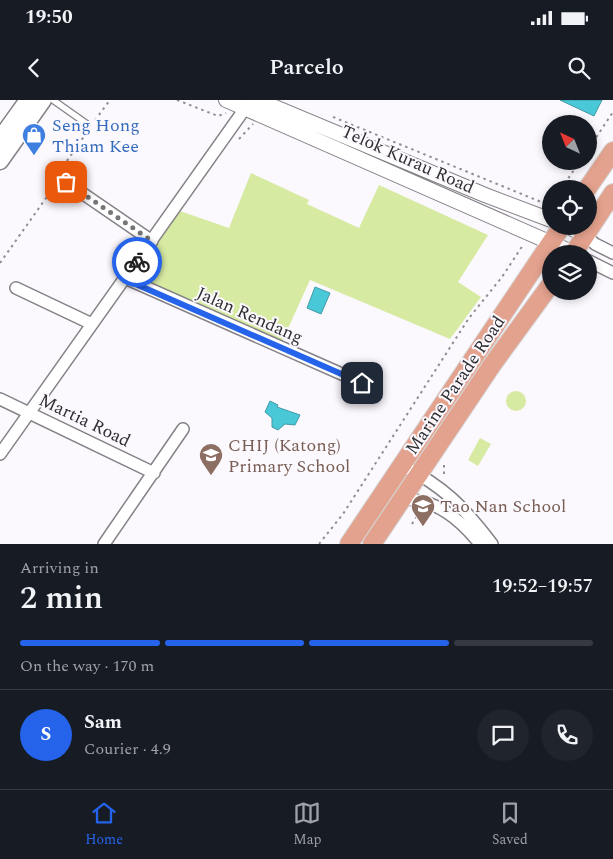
<!DOCTYPE html>
<meta charset="utf-8">
<style>
body{margin:0;font-family:Spectral,serif;background:#20242c;color:#f1f3f6;height:100vh;display:flex;flex-direction:column;font-size:19px;white-space:nowrap}
*{box-sizing:border-box;margin:0}
p{font-size:16px;color:#9ea1a6}
.icon{flex:none;width:28px;height:28px;fill:none;stroke:currentColor;stroke-width:2;stroke-linecap:round;stroke-linejoin:round}
.map{position:relative;height:444px;overflow:hidden}
.details{display:flex;flex-direction:column;background:#171b24;flex:1}
.details>*{flex:none}
.needle{width:32px;rotate:317deg}
.tools{position:absolute;left:542px;top:15px;display:grid;gap:10px}
.tools a{display:grid;place-items:center;width:55px;height:55px;border-radius:50%;background:#171b24;box-shadow:0 2px 8px #0003;font-size:25px}
.pin{position:absolute;display:grid;place-items:center;width:42px;height:42px;color:#fff;margin:-21px;border-radius:10px;box-shadow:0 2px 8px #0006}
.courier{position:absolute;display:grid;place-items:center;width:50px;height:50px;margin:-25px;border:4px solid #2563eb;border-radius:50%;background:#fff;color:#222;box-shadow:0 1px 6px #0007}
.overview em{font-style:normal;font-weight:600}
.overview div{display:flex;flex-direction:column-reverse}
.overview{display:flex;align-items:center;justify-content:space-between;height:85px;padding:0 20px}
h1{font-size:32px;font-weight:600;line-height:38px}
.bar{display:grid;grid-template-columns:repeat(4,1fr);gap:8px 5px;align-content:center;height:60px;padding:0 20px}
.bar i{height:6px;border-radius:4px;background:#363941}
.bar .on{background:#2563eb}
.bar p{grid-column:span 4}
.line{display:flex;align-items:center;gap:12px;padding:0 20px;border-top:1px solid #363941}
.line div{flex:1}
.round{display:grid;place-items:center;flex:none;width:52px;height:52px;border-radius:26px;background:#20242c}
.status{display:flex;justify-content:space-between;align-items:center;height:35px;padding:0 25px;background:#171b24;direction:ltr}
.status svg{height:14px;fill:currentColor}
header{display:flex;justify-content:space-between;align-items:center;height:65px;padding:0 20px;background:#171b24;font-size:22px;font-weight:600}
.menu{display:flex;justify-content:space-around;align-items:center;height:70px;border-top:1px solid #363941;background:#171b24;font-size:14px;color:#9ea1a6}
.menu a{display:grid;justify-items:center;gap:2px}
.menu .on{color:#2563eb}
.map>svg:first-child{display:block}
</style>
<div class="status"><b>19:50</b><svg viewBox="0 0 49 12"><path d="M0 12V9h3v3zM5 12V6h3v6zM10 12V3h3v9zM15 12V0h3v12zM26 1h20v11H26zM47 4h2v5h-2z"/></svg></div>
<header><svg class="icon" aria-label="back" viewBox="0 0 24 24"><path d="M15 5l-7 7 7 7"/></svg>Parcelo<svg class="icon" aria-label="search" viewBox="0 0 24 24"><circle cx="10" cy="10" r="6"/><path d="M15 15l6 6"/></svg></header>
<div class="map">
<svg width="613" height="444" viewBox="0 0 613 444">
<rect width="100%" height="100%" fill="#fbf8fe"/>
<path fill="#d7eaa2" d="M 251,73 L 309,100 L 307,104 L 359,128 L 379,85 L 488,135 L 458,182 L 481,197 L 450,239 L 310,180 L 280,246 L 129,178 L 174,109 L 229,128 Z
M506 301a10 10 0 1 1 20 0a10 10 0 1 1-20 0Z
M 480,338 L 491,344 L 478,366 L 468,360 Z"/>
<path fill="#49c9d8" stroke="#419aa6" d="M 560,0 L 602,0 L 594,16 Z
M 315,187 L 330,193 L 321,214 L 307,208 Z
M 270,301 L 278,305 L 277,307 L 300,315 L 295,325 L 285,324 L 278,330 L 272,327 L 272,318 L 265,312 Z"/>
<g fill="none" stroke-linecap="round" stroke-linejoin="round">
<g stroke="#858287" stroke-width="8">
<path id="service" d="M 53,0 L 87,24"/>
</g>
<g stroke="#858287" stroke-width="14">
<path id="minor" d="M 66,82 L 152,141
M 586,136 L 595,144 L 613,153
M 589,161 L 613,173
M 125,178 L 362,283
M 16,188 L 92,224
M 0,299 L 154,373
M 0,354 L 251,0
M 402,365 C 444,387 463,406 492,444
M 403,399 C 436,399 460,419 480,444
M 104,444 L 183,329"/>
</g>
<g stroke="#858287" stroke-width="16">
<path id="tertiary" d="M 226,0 L 574,153
M 258,0 L 485,95 L 551,120
M 567,126 L 586,136"/>
</g>
<g stroke="#858287" stroke-width="19">
<path id="secondary" d="M 0,39 L 28,0
M 0,61 L 43,0"/>
</g>
<g stroke="#d5d5d6" stroke-width="20">
<path id="primary" d="M 587,89 L 613,51
M 573,154 L 613,93
M 349,444 L 562,126
M 372,444 L 492,265 L 551,184"/>
</g>
<path stroke="#908e92" stroke-width="2" stroke-dasharray="2.5 4" stroke-linecap="butt" d="M 177,0 L 218,16 L 226,13
M 333,17 L 551,106
M 95,20 L 110,0
M 239,39 L 253,24
M 589,48 L 613,12
M 66,70 L 62,68 L 87,32
M 561,89 L 580,61
M 0,163 L 56,84
M 444,365 L 444,376
M 412,424 L 420,411
M 319,444 L 343,414 L 469,218 L 502,177 L 523,145"/>
<use href="#service" stroke="#fff" stroke-width="5.5"/>
<use href="#minor" stroke="#fff" stroke-width="11"/>
<use href="#tertiary" stroke="#fff" stroke-width="14"/>
<use href="#secondary" stroke="#fff" stroke-width="16"/>
<use href="#primary" stroke="#e3a28d" stroke-width="18"/>
</g>
<g fill="none" stroke-linecap="round" stroke-linejoin="round">
<path stroke="#767578" stroke-width="5" stroke-dasharray="0 9" d="M 66,82 L 152,141 L 137,162"/>
<path stroke="#2563eb" stroke-width="6" d="M 137,162 L 125,178 L 131,182 L 362,283"/>
</g>
<defs>
<g id="shop-pin" transform="scale(1.25)"><path d="M0 17L-7.5 6A9.5 9.5 0 1 1 7.5 6Z" fill="#3f7fe0" stroke="#fbf8fe"/><path d="M-5-2.5h2.3a2.7 3.5 0 0 1 5.4 0H5L5.5 6h-11ZM-1.5-2.5h3a1.5 2.3 0 0 0-3 0Z" fill="#fff"/></g>
<g id="school-pin" transform="scale(1.25)"><path d="M0 17L-7.5 6A9.5 9.5 0 1 1 7.5 6Z" fill="#8d6e63" stroke="#fbf8fe"/><path d="M0-5L7-2L0 1L-7-2ZM-4 1L0 2.5L4 1V4Q0 6-4 4Z" fill="#fff"/></g>
</defs>
<g fill-rule="evenodd">
<use href="#shop-pin" x="34" y="35"/>
<use href="#school-pin" x="211" y="355"/>
<use href="#school-pin" x="423" y="406"/>
</g>
<g text-anchor="middle" stroke-width="4" stroke-linejoin="round" paint-order="stroke">
<g font-size="18" fill="#366cbe" stroke="#fbf8fe" text-anchor="start">
<text x="52" y="31">Seng Hong<tspan x="52" dy="21">Thiam Kee</tspan></text>
</g>
<g font-size="18" fill="#2f2e30" stroke="#fbf8fe">
<text transform="translate(408 59) rotate(24)" y="6">Telok Kurau Road</text>
<text transform="translate(250 215) rotate(24)" y="6">Jalan Rendang</text>
<text transform="translate(455 285) rotate(-56)" y="6">Marine Parade Road</text>
<text transform="translate(85 320) rotate(26)" y="6">Martia Road</text>
</g>
<g font-size="18" fill="#785e54" stroke="#fbf8fe" text-anchor="start">
<text x="228" y="351">CHIJ (Katong)<tspan x="228" dy="21">Primary School</tspan></text>
<text x="440" y="412">Tao Nan School</text>
</g>
</g>
</svg>
<div class="tools">
<a><svg class="needle" viewBox="-14 -14 28 28"><path d="M0-13l5 13h-10z" fill="#e53935"/><path d="M0 13l5-13h-10z" fill="#9ea1a6"/></svg></a>
<a><svg class="icon" aria-label="locate" viewBox="0 0 24 24"><circle cx="12" cy="12" r="6"/><path d="M12 2v4M12 18v4M2 12h4M18 12h4"/></svg></a>
<a><svg class="icon" aria-label="layers" viewBox="0 0 24 24"><path d="M12 4l9 5-9 5-9-5zM3 14l9 5 9-5"/></svg></a>
</div>
<div class="pin" style="left:66px;top:82px;background:#ea580c"><svg class="icon" aria-label="bag" viewBox="0 0 24 24"><path d="M5 8h14l-1 12H6zM9 8a3 3 0 0 1 6 0"/></svg></div>
<div class="pin" style="left:362px;top:283px;background:#1f2937"><svg class="icon" aria-label="home" viewBox="0 0 24 24"><path d="M3 11l9-7 9 7M6 9v11h12V9"/></svg></div>
<div class="courier" style="left:137px;top:162px"><svg class="icon" aria-label="bike" viewBox="0 0 24 24"><circle cx="6" cy="16" r="4"/><circle cx="18" cy="16" r="4"/><path d="M6 16l4-8h5l3 8M10 8l3 8H6M13 5h3"/></svg></div>
</div>
<section class="details">
<div class="overview"><div><h1>2 min</h1><p>Arriving in</p></div><em>19:52–19:57</em></div>
<div class="bar"><i class="on"></i><i class="on"></i><i class="on"></i><i></i><p>On the way · 170 m</p></div>
<div class="line" style="height:90px"><b class="round" style="background:#2563eb;color:#fff">S</b><div><b>Sam</b><p>Courier · 4.9</p></div><a class="round"><svg class="icon" aria-label="chat" viewBox="0 0 24 24"><path d="M4 5h16v11H9l-5 4z"/></svg></a><a class="round"><svg class="icon" aria-label="phone" viewBox="0 0 24 24"><path d="M5 4h4l2 5-3 2q2 4 5 5l2-3 5 2v4C11 20 4 13 5 4z"/></svg></a></div>
</section>
<nav class="menu">
<a class="on"><svg class="icon" aria-label="home" viewBox="0 0 24 24"><path d="M3 11l9-7 9 7M6 9v11h12V9"/></svg>Home</a>
<a><svg class="icon" aria-label="map" viewBox="0 0 24 24"><path d="M3 6l6-2 6 2 6-2v14l-6 2-6-2-6 2zM9 4v14M15 6v14"/></svg>Map</a>
<a><svg class="icon" aria-label="saved" viewBox="0 0 24 24"><path d="M7 4h10v16l-5-4-5 4z"/></svg>Saved</a>
</nav>
